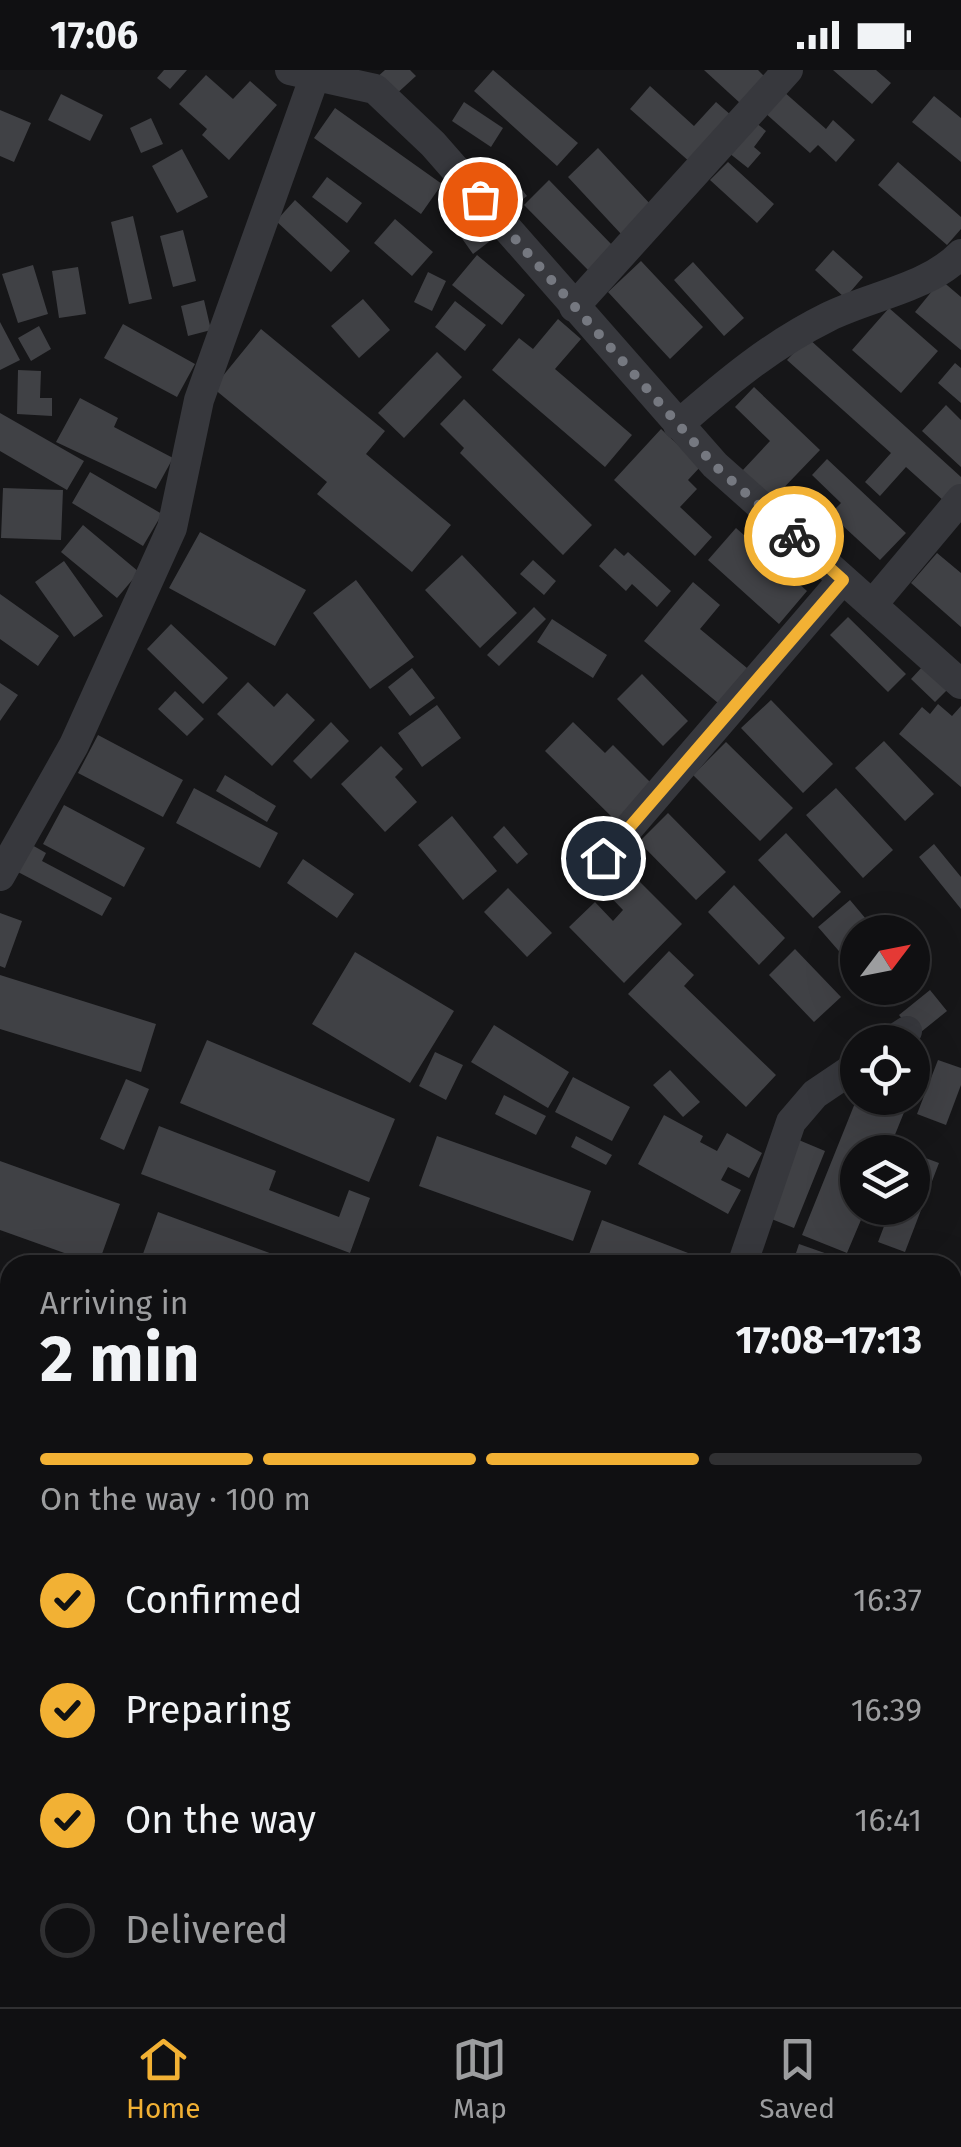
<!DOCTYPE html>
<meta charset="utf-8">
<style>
body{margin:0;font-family:"Fira Sans",sans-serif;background:#1e1e20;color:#f1f3f6;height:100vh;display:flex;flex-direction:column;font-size:38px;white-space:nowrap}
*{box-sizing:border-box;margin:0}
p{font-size:32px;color:#9c9d9f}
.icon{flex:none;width:55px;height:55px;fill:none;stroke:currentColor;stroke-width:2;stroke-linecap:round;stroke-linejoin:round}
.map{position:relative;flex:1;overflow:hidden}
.details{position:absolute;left:0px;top:1185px;width:962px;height:752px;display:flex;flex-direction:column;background:#101012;border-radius:30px 30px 0 0;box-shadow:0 10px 40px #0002,0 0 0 2px #303032}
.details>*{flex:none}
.needle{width:65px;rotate:58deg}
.fabs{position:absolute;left:840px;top:845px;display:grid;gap:20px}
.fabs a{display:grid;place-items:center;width:90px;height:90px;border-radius:50%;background:#101012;box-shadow:0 10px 40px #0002,0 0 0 2px #303032;font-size:50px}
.pin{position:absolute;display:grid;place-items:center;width:85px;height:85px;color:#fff;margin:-42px;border:5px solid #fff;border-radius:50%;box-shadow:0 2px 10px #0007}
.courier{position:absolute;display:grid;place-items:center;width:100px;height:100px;margin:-50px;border:8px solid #f2b134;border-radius:50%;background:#fff;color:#222;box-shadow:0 2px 12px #0007}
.summary em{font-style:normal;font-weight:700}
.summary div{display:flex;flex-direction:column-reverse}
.summary{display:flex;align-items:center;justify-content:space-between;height:170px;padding:0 40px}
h1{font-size:65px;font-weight:700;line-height:75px}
.bar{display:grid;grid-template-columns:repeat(4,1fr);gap:15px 10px;align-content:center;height:120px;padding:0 40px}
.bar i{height:12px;border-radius:8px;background:#303032}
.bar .selected{background:#f2b134}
.bar p{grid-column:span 4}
ol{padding:0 40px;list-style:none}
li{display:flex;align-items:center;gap:30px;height:110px}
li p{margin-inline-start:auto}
li .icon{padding:10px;border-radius:50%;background:#f2b134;color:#111;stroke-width:4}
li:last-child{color:#9c9d9f}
li i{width:55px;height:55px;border:5px solid #303032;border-radius:50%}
.status{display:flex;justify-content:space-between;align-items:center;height:70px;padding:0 50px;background:#101012;direction:ltr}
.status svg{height:28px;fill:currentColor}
.tab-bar{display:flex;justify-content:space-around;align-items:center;height:140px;border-top:2px solid #303032;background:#101012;font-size:28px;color:#9c9d9f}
.tab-bar a{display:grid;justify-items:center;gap:5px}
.tab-bar .selected{color:#f2b134}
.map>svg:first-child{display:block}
</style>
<div class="status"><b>17:06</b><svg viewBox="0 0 49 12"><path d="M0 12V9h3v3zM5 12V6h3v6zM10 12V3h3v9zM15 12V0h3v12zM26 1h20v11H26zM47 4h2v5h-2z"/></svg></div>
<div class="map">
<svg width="961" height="1937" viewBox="0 0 961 1937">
<rect width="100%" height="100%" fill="#161618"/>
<path fill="#1e261f" d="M 0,1401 L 10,1430 L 10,1540 L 0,1539 Z"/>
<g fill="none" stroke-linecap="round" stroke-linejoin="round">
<path stroke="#2c353c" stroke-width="9" d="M 0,1390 L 10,1419
M 0,1542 L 10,1543
M 0,1675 L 10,1670"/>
</g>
<path fill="#404145" d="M 164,0 L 187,0 L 170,19 L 157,8 Z
M 385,0 L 410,0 L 416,6 L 393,27 L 376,8 Z
M 493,0 L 578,73 L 557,96 L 474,21 Z
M 704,0 L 758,0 L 764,6 L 740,33 Z
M 833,0 L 876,0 L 891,13 L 872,34 Z
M 206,5 L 233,29 L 250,11 L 277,35 L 229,90 L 202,65 L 207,59 L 179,34 Z
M 650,16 L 694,56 L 716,32 L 732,46 L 691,93 L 630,39 Z
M 783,21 L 826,59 L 833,50 L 855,70 L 836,92 L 818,75 L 810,83 L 764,42 Z
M 61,24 L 103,45 L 90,71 L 48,50 Z
M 934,26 L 961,48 L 961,92 L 912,52 Z
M 464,32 L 503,58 L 491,77 L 452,51 Z
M 335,38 L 442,114 L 421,144 L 314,68 Z
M 0,40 L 31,53 L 14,92 L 0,86 Z
M 151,48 L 163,74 L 141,83 L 130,58 Z
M 755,52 L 766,61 L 754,77 L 761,83 L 748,98 L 729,83 Z
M 598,78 L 652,136 L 622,165 L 568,107 Z
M 182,79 L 208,127 L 177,143 L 152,96 Z
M 728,92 L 774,134 L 757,153 L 710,110 Z
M 898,92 L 961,147 L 961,159 L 947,175 L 878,115 Z
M 502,94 L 527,126 L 505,143 L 480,111 Z
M 327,107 L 362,133 L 347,153 L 312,127 Z
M 549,110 L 613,176 L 588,200 L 524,135 Z
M 295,130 L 350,181 L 331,202 L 276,151 Z
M 467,131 L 494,168 L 473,184 L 446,146 Z
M 133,146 L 152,229 L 129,234 L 111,152 Z
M 395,149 L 433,182 L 412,206 L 374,173 Z
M 183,160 L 196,211 L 173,217 L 160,166 Z
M 833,180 L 863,207 L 845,228 L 815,200 Z
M 477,185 L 525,225 L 502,255 L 452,215 Z
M 641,191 L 703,257 L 670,289 L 608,222 Z
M 693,192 L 744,248 L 724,266 L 674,210 Z
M 33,195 L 48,244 L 18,253 L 2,204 Z
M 78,197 L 86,244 L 59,248 L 52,201 Z
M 428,202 L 446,211 L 432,241 L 414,232 Z
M 941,210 L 961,227 L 961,280 L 915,242 Z
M 363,229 L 390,260 L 359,288 L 331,256 Z
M 204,230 L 211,260 L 188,266 L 181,236 Z
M 455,231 L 486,255 L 465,281 L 435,257 Z
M 889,238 L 938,281 L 901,323 L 852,280 Z
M 558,249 L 581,269 L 555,299 L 632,365 L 605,397 L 492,300 L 519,268 L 533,279 Z
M 0,252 L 20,290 L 0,300 Z
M 123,254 L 195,294 L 177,327 L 104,288 Z
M 39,256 L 51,279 L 31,291 L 18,268 Z
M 261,259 L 385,361 L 366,384 L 451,455 L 412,502 L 317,424 L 327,412 L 213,318 Z
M 808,268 L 961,407 L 961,414 L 945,432 L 906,397 L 880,426 L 865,412 L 891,383 L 787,290 Z
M 437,282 L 462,307 L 404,368 L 378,343 Z
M 955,293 L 961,298 L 961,333 L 938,313 Z
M 18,300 L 41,301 L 40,328 L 52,328 L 52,346 L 17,344 Z
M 754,317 L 820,380 L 772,430 L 742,401 L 770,371 L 735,337 Z
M 80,328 L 118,348 L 114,357 L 173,388 L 156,419 L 56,372 Z
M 464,329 L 592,455 L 563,485 L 460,383 L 464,378 L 440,354 Z
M 946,335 L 961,350 L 961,397 L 922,361 Z
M 0,343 L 84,391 L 67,420 L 0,381 Z
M 661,359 L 701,396 L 688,410 L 697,419 L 680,437 L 712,467 L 695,486 L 614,410 Z
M 827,389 L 906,463 L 880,490 L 830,444 L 841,433 L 812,405 Z
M 90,402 L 162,444 L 143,476 L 72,433 Z
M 3,418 L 63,420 L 61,470 L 1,468 Z
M 83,455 L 139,502 L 117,528 L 61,482 Z
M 736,458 L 807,521 L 779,554 L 708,490 Z
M 200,462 L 306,520 L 275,576 L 169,518 Z
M 615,478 L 624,486 L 628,482 L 671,521 L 657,537 L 632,514 L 626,521 L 599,496 Z
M 937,483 L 961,503 L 961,557 L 911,513 Z
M 462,485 L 517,543 L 480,578 L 425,520 Z
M 533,490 L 556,511 L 544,525 L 520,504 Z
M 64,491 L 103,546 L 74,567 L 35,512 Z
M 356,510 L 414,587 L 370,619 L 313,543 Z
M 693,512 L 720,535 L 700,559 L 753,603 L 724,638 L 644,571 Z
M 0,524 L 59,566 L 38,596 L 0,569 Z
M 534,537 L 546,549 L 499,596 L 487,585 Z
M 848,547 L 906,604 L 888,622 L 830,565 Z
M 552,549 L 607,585 L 593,608 L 537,572 Z
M 171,554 L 228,608 L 203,634 L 147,579 Z
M 923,596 L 947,620 L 935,632 L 911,609 Z
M 412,598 L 435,628 L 410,646 L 388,617 Z
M 642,604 L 688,651 L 663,676 L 617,629 Z
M 248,612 L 274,637 L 287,623 L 315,650 L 272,696 L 217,644 Z
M 0,613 L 18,625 L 0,651 Z
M 175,621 L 204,649 L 187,666 L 158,639 Z
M 771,630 L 833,694 L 803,723 L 741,658 Z
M 938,634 L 952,646 L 961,636 L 961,717 L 899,664 L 922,637 L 930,644 Z
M 437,635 L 461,668 L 422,697 L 398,663 Z
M 331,652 L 349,671 L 311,709 L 293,691 Z
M 573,652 L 605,683 L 613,675 L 653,715 L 617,752 L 545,681 Z
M 98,665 L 183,710 L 163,747 L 78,703 Z
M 884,671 L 934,724 L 905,751 L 855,698 Z
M 726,672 L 793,738 L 760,771 L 693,705 Z
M 381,676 L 403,699 L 395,707 L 417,732 L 385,762 L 341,714 Z
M 225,705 L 276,736 L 267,752 L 216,721 Z
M 194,718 L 278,763 L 260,798 L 176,753 Z
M 836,718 L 893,780 L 863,808 L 806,745 Z
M 64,735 L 145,778 L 124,817 L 43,774 Z
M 668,743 L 726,802 L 696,830 L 639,772 Z
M 452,746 L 497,801 L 463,830 L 418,775 Z
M 504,756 L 528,784 L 517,794 L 493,767 Z
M 786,763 L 841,822 L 813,848 L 758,790 Z
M 934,774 L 961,807 L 961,839 L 919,787 Z
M 32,775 L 46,783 L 42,791 L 112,828 L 102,846 L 18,802 Z
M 303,789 L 354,824 L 337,848 L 287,813 Z
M 623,795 L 682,854 L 624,913 L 569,857 L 595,832 L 613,851 L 623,840 L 601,817 Z
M 734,815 L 785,868 L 759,895 L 708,842 Z
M 508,818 L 552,863 L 527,887 L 484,842 Z
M 850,830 L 871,855 L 876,850 L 887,862 L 858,862 L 858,903 L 818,857 Z
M 0,843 L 22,851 L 5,898 L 0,896 Z
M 795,879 L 841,927 L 814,952 L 769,905 Z
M 669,881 L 694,905 L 684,916 L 776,1005 L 746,1037 L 628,924 Z
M 355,882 L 454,941 L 410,1013 L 312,954 Z
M 0,905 L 156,954 L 141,1002 L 0,959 Z
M 930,920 L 947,941 L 916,966 L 899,945 Z
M 494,955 L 569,1002 L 548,1038 L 471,992 Z
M 207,970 L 395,1049 L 369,1112 L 180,1033 Z
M 435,982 L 463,995 L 446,1030 L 419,1016 Z
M 938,990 L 961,998 L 961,1015 L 946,1055 L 917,1044 Z
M 670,1000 L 700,1032 L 683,1047 L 653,1015 Z
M 573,1007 L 630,1037 L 612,1071 L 555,1042 Z
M 126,1009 L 149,1019 L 124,1080 L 100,1069 Z
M 504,1025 L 546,1046 L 536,1065 L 495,1044 Z
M 857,1028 L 889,1028 L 907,1035 L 888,1082 L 858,1082 L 858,1138 L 866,1138 L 847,1183 L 802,1165 Z
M 664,1045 L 703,1066 L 700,1072 L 717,1081 L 727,1063 L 762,1083 L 749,1108 L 728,1097 L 721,1110 L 741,1120 L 728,1144 L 638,1094 Z
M 159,1056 L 276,1101 L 269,1120 L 339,1147 L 349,1120 L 370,1128 L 350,1183 L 141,1104 Z
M 437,1066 L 591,1121 L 573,1171 L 419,1116 Z
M 576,1066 L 612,1085 L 606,1095 L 571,1077 Z
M 794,1068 L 825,1081 L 794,1158 L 764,1146 Z
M 912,1083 L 939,1093 L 905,1182 L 878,1172 L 891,1138 L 912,1138 Z
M 0,1091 L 120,1134 L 98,1195 L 0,1160 Z
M 158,1142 L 302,1195 L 139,1195 Z
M 602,1150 L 709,1191 L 708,1195 L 585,1195 Z
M 799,1174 L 856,1194 L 856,1195 L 792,1195 Z
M 952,1399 L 961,1403 L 961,1530 L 952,1527 Z"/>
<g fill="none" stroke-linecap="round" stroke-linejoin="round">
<path stroke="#37383d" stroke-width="30" d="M 290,0 L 375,19 L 433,74 L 715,395 L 961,614
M 574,237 L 788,0
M 678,355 C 726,313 771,275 828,247 C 870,226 928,218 961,184
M 872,535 L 961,429
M 603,788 L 843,509
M 0,806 L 74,675 L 172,458 L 199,330 L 317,0
M 890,972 L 907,961
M 742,1195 L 791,1052 L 815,1024 L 858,995
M 0,1579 L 10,1580"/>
<path stroke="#53555c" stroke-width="50" d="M 0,1315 L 10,1318
M 952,1634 L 961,1635"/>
</g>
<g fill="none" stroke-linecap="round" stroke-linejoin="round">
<path stroke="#757880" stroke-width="10" stroke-dasharray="0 18" d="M 480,129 L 714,395 L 794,466"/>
<path stroke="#f2b134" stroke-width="12" d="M 603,788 L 843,510 L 794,466"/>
</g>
</svg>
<div class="fabs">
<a><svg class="needle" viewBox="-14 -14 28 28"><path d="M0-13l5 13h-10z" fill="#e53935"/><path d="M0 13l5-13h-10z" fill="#9c9d9f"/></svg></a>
<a><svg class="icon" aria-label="locate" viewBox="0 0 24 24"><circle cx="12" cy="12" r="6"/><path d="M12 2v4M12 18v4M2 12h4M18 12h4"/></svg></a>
<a><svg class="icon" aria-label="layers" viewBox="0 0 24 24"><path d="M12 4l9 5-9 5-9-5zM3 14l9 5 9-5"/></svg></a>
</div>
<div class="pin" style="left:480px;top:129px;background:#ea580c"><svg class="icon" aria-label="bag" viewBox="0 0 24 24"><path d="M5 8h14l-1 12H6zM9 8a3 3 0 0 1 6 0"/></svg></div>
<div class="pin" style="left:603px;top:788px;background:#1f2937"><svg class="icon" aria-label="home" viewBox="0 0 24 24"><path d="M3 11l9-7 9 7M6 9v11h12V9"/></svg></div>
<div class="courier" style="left:794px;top:466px"><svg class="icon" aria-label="bike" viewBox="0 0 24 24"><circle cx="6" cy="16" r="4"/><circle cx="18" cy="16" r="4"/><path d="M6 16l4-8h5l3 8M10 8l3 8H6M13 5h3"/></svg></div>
<section class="details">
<div class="summary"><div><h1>2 min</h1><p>Arriving in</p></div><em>17:08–17:13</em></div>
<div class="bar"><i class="selected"></i><i class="selected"></i><i class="selected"></i><i></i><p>On the way · 100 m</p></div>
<ol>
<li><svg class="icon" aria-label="check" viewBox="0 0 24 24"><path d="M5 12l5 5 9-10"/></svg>Confirmed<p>16:37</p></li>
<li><svg class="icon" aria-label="check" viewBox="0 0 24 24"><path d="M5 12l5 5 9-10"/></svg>Preparing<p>16:39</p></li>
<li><svg class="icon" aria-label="check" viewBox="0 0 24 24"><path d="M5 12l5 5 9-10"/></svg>On the way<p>16:41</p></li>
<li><i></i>Delivered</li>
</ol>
</section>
</div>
<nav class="tab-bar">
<a class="selected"><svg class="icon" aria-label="home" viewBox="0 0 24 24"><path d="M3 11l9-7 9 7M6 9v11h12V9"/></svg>Home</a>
<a><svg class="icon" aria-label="map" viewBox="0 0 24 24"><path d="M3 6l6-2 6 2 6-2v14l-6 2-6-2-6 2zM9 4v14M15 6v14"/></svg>Map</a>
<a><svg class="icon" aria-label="saved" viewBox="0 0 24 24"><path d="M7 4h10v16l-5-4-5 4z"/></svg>Saved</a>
</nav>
